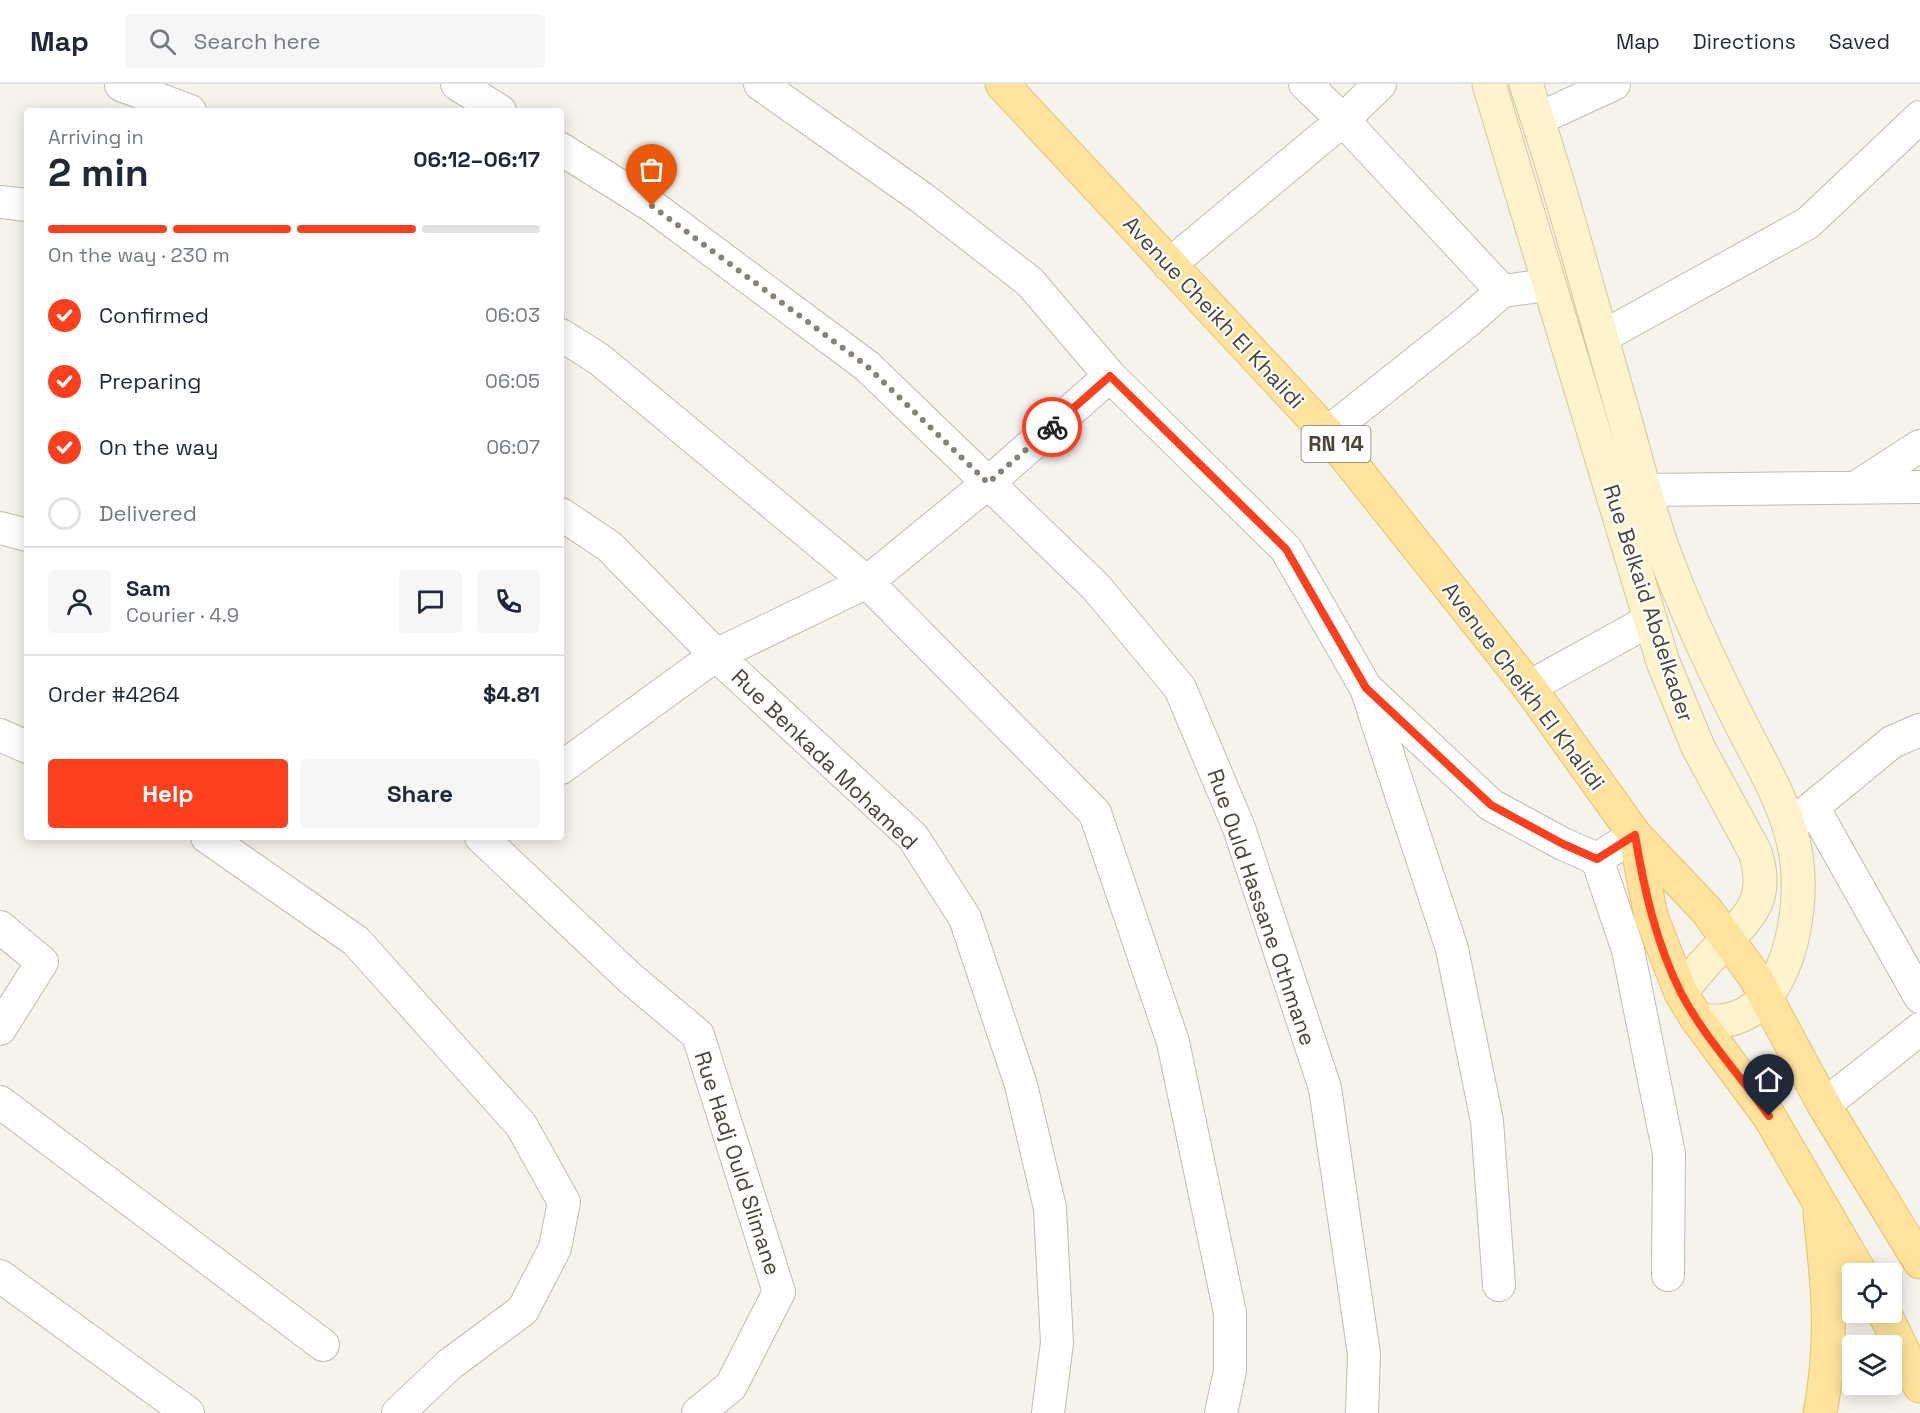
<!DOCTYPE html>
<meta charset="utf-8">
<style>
body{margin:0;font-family:"Space Grotesk",sans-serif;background:#f6f6f7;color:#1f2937;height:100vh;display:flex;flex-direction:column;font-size:22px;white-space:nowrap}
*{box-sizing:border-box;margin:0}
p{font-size:20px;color:#747a83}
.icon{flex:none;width:33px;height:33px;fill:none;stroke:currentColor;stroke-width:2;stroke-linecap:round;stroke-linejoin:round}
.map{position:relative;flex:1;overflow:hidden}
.panel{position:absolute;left:24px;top:24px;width:540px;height:732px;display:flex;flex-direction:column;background:#fff;border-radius:6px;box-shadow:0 3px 15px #0003}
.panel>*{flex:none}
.tools{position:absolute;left:1842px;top:1179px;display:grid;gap:12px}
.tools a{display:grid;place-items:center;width:60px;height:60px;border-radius:6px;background:#fff;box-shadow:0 3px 15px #0003;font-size:30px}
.pin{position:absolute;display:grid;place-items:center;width:51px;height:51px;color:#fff;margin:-62px -26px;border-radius:50% 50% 50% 0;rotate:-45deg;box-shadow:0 0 6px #0007}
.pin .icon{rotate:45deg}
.courier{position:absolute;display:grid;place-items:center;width:60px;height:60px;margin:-30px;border:4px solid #fc3f1d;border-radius:50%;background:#fff;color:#222;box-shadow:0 2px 8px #0007}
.headline em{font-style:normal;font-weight:700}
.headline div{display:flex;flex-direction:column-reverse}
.headline{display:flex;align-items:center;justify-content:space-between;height:102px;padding:0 24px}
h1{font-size:39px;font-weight:700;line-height:45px}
.bar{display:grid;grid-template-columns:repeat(4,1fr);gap:9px 6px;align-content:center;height:72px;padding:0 24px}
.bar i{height:8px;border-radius:4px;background:#e0e1e3}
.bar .on{background:#fc3f1d}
.bar p{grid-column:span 4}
.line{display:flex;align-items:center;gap:15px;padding:0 24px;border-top:2px solid #e0e1e3}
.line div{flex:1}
.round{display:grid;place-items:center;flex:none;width:63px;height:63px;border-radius:6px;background:#f6f6f7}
ol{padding:0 24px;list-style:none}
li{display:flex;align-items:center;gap:18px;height:66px}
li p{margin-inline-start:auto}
li .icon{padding:6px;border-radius:50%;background:#fc3f1d;color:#fff;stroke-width:4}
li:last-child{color:#747a83}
li i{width:33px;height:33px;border:3px solid #e0e1e3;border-radius:50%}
.button{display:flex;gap:12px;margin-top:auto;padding:12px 24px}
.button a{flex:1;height:69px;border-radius:6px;background:#fc3f1d;color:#fff;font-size:24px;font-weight:700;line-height:69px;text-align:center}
.button a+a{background:#f6f6f7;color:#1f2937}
header{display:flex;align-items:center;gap:36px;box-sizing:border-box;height:84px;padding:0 30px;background:#fff;border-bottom:2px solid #e0e1e3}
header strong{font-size:28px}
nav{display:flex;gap:33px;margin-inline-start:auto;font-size:21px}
.search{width:420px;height:54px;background:#f6f6f7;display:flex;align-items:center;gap:15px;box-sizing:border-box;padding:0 21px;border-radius:6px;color:#747a83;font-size:22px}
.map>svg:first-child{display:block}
</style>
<header>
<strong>Map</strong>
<div class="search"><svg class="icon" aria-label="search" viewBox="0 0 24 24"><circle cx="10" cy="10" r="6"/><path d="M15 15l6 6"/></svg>Search here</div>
<nav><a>Map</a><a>Directions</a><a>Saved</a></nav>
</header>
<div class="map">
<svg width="1920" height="1329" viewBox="0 0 1920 1329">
<rect width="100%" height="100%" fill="#f6f3ec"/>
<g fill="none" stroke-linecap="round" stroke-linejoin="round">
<g stroke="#c2bbae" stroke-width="34">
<path id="street" d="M 457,0 L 500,27
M 760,0 L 922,114 L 1030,198 L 1110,292 L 1286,465 L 1366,604 L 1491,721 L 1563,760 L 1597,775
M 1305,0 L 1343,36 L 1502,207
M 121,1 L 190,27
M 1538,35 L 1614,0
M 561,65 L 652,122 L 867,282 L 1096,503 L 1180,604 L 1239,744 L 1325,1004 L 1364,1270 L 1362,1329
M 0,118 L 27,121
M 1169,181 L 1343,36 L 1380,0
M 561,251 L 599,275 L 867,498 L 1095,729 L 1173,958 L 1230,1229 L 1230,1287 L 1221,1329
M 1602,253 L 1808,139 L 1920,33
M 1327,349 L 1468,237 L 1502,207 L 1548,201
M 1858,402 L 1920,362
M 1645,406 L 1920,403
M 561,430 L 610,463 L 716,571 L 913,753 L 965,834 L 1021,1001 L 1050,1124 L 1057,1259 L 1048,1329
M 0,444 L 27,451
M 1529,603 L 1650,536
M 1367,607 L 1452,865 L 1487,1037 L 1499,1201
M 0,651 L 27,663
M 561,684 L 716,571 L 867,498 L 988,399 L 1110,292
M 1813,723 L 1920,913
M 1797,736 L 1892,658 L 1920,646
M 1635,751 L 1597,775 L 1628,866 L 1669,1070 L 1668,1191
M 207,753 L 356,857 L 521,1041 L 564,1118 L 555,1164 L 523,1226 L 450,1280 L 398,1329
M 481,753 L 630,894 L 698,951 L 779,1208 L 731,1302 L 698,1329
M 0,843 L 42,878 L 0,945
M 0,1018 L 323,1261
M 1824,1021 L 1920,945
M 0,1192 L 188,1329"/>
</g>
<g stroke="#d6c79b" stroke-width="35">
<path id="secondary" d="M 1489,0 L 1663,578 L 1698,663 L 1755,768 C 1770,814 1751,831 1721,862 C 1706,877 1693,892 1681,909
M 1526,0 C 1563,109 1592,222 1624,332 C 1637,378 1648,424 1664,468 C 1685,526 1712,582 1739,636 C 1761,680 1788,722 1796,771 C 1806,834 1783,955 1697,935"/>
</g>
<g stroke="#e6c16a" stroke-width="35">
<path id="primary" d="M 1002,0 L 1327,349 L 1529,603 L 1635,751 L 1707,827 L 1755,893 L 1824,1021 L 1920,1178
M 1635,751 L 1651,832 L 1681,909 L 1697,935 L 1769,1032 L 1861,1190
M 1820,1129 C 1828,1202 1834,1256 1820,1329
M 1884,1228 L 1920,1302"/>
</g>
<use href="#street" stroke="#fff" stroke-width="32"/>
<use href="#secondary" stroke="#fff3cd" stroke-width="33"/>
<use href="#primary" stroke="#ffe39c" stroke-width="33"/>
</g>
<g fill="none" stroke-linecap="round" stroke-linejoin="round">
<path stroke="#878178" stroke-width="6" stroke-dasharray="0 10.8" d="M 652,122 L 867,282 L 988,399 L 1052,343"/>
<path stroke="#fc3f1d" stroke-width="8" d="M 1052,343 L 1110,292 L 1286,465 L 1366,604 L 1491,721 L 1563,760 L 1597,775 L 1635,751 C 1644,805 1656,859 1681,909 C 1704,953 1740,991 1769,1032"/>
</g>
<g text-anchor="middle" stroke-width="4.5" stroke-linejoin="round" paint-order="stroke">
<rect fill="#fff" stroke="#817c74" stroke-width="1.5" x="1301.5" y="342" width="69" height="36" rx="4.5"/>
<g font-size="21" font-weight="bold" fill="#4b4439">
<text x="1336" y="367">RN 14</text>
</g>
<g font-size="22" fill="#4b4439" stroke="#fff">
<text transform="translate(1214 228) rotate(47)" y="8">Avenue Cheikh El Khalidi</text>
<text transform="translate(1649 519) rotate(72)" y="8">Rue Belkaid Abdelkader</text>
<text transform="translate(1524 602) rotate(53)" y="8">Avenue Cheikh El Khalidi</text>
<text transform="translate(825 675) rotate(44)" y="8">Rue Benkada Mohamed</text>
<text transform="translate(1262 823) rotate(71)" y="8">Rue Ould Hassane Othmane</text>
<text transform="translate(738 1079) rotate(72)" y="8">Rue Hadj Ould Slimane</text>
</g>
</g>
</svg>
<div class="tools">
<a><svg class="icon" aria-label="locate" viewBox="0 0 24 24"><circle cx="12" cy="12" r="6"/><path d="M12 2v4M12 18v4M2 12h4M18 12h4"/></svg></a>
<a><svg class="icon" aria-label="layers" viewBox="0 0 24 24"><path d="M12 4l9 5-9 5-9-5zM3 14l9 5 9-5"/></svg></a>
</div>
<div class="pin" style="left:652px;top:122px;background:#ea580c"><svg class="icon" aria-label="bag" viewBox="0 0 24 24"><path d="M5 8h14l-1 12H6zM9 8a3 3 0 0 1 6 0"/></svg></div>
<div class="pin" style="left:1769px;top:1032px;background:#1f2937"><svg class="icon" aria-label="home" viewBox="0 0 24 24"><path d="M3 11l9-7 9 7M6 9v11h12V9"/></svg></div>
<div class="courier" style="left:1052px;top:343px"><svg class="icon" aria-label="bike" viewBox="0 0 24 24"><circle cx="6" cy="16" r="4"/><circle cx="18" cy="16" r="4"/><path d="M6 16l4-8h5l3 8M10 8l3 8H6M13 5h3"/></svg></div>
<section class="panel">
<div class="headline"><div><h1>2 min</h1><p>Arriving in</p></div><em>06:12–06:17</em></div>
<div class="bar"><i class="on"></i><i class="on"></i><i class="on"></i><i></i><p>On the way · 230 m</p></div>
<ol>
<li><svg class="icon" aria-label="check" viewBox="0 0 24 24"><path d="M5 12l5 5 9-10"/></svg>Confirmed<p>06:03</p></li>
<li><svg class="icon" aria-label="check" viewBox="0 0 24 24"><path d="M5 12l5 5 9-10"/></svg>Preparing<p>06:05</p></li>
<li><svg class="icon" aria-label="check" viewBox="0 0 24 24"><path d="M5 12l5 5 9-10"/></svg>On the way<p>06:07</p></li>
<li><i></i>Delivered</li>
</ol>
<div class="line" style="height:108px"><a class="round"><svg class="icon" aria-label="person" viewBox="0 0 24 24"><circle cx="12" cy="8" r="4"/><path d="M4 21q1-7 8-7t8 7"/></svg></a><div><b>Sam</b><p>Courier · 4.9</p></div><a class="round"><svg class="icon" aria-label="chat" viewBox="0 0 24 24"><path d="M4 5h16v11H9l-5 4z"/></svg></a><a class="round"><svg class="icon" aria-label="phone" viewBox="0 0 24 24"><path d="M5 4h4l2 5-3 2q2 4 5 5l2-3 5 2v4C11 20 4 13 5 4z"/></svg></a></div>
<div class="line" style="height:78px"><div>Order #4264</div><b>$4.81</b></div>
<div class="button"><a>Help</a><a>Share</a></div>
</section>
</div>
